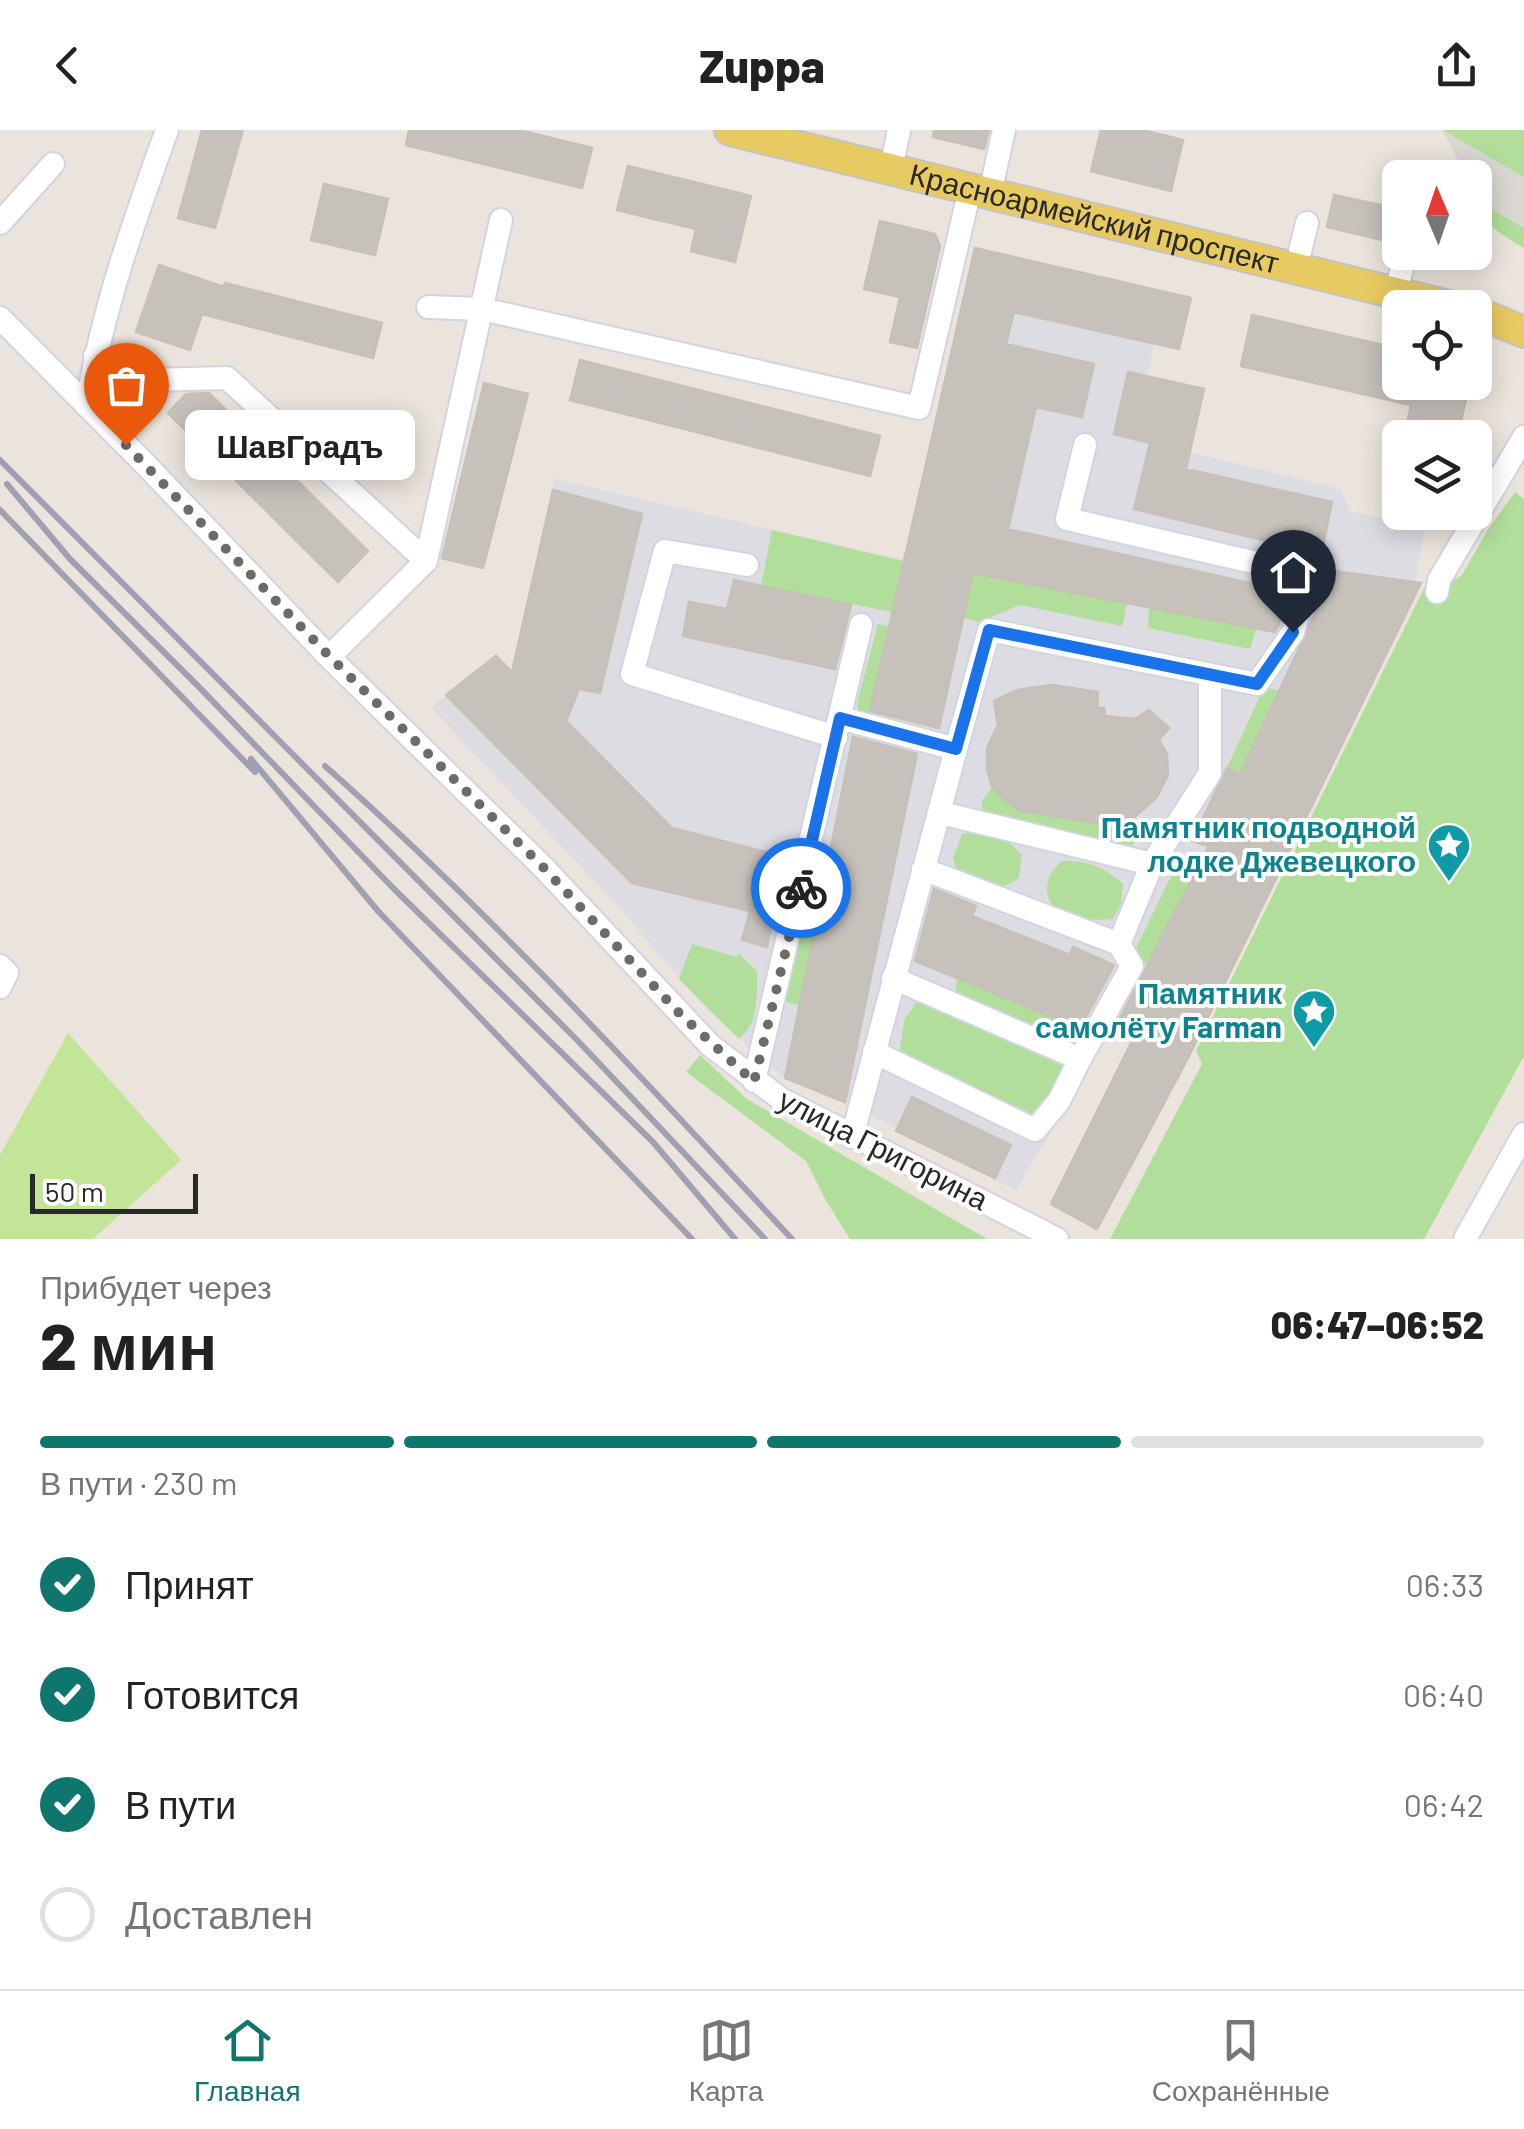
<!DOCTYPE html>
<html lang="ru">
<meta charset="utf-8">
<style>
body{margin:0;font-family:Barlow,sans-serif;background:#f2f2f2;color:#222;height:100vh;display:flex;flex-direction:column;font-size:38px;white-space:nowrap}
*{box-sizing:border-box;margin:0}
p{font-size:32px;color:#767676}
.icon{flex:none;width:55px;height:55px;fill:none;stroke:currentColor;stroke-width:2;stroke-linecap:round;stroke-linejoin:round}
.map{position:relative;height:1109px;overflow:hidden}
.details{display:flex;flex-direction:column;background:#fff;flex:1}
.details>*{flex:none}
.needle{width:65px;rotate:358deg}
.buttons{position:absolute;left:1382px;top:30px;display:grid;gap:20px}
.buttons a{display:grid;place-items:center;width:110px;height:110px;border-radius:15px;background:#fff;box-shadow:0 5px 25px #0003;font-size:50px}
.scale{position:absolute;left:30px;bottom:25px;width:168px;box-sizing:border-box;padding-left:10px;border:5px solid #292929;border-top:0;font-size:28px;line-height:35px;white-space:nowrap;color:#292929;-webkit-text-stroke:8px #fff;paint-order:stroke}
.pin{position:absolute;display:grid;place-items:center;width:85px;height:85px;color:#fff;margin:-102px -42px;border-radius:50% 50% 50% 0;rotate:-45deg;box-shadow:0 0 10px #0007}
.pin .icon{rotate:45deg}
.courier{position:absolute;display:grid;place-items:center;width:100px;height:100px;margin:-50px;border:8px solid #1a73e8;border-radius:50%;background:#fff;color:#222;box-shadow:0 2px 12px #0007}
.bubble{position:absolute;height:70px;border-radius:15px;background:#fff;box-shadow:0 5px 25px #0003;font-size:32px;font-weight:800;line-height:70px;text-align:center}
.headline em{font-style:normal;font-weight:800}
.headline div{display:flex;flex-direction:column-reverse}
.headline{display:flex;align-items:center;justify-content:space-between;height:170px;padding:0 40px}
h1{font-size:65px;font-weight:800;line-height:75px}
.bar{display:grid;grid-template-columns:repeat(4,1fr);gap:15px 10px;align-content:center;height:120px;padding:0 40px}
.bar i{height:12px;border-radius:8px;background:#e0e0e0}
.bar .selected{background:#0f766e}
.bar p{grid-column:span 4}
ol{padding:0 40px;list-style:none}
li{display:flex;align-items:center;gap:30px;height:110px}
li p{margin-inline-start:auto}
li .icon{padding:10px;border-radius:50%;background:#0f766e;color:#fff;stroke-width:4}
li:last-child{color:#767676}
li i{width:55px;height:55px;border:5px solid #e0e0e0;border-radius:50%}
header{display:flex;justify-content:space-between;align-items:center;height:130px;padding:0 40px;background:#fff;font-size:45px;font-weight:800}
.tabs{display:flex;justify-content:space-around;align-items:center;height:140px;border-top:2px solid #e0e0e0;background:#fff;font-size:28px;color:#767676}
.tabs a{display:grid;justify-items:center;gap:5px}
.tabs .selected{color:#0f766e}
.map>svg:first-child{display:block}
</style>
<header><svg class="icon" aria-label="back" viewBox="0 0 24 24"><path d="M15 5l-7 7 7 7"/></svg>Zuppa<svg class="icon" aria-label="share" viewBox="0 0 24 24"><path d="M12 15V3M7 8l5-5 5 5M5 13v7h14v-7"/></svg></header>
<div class="map">
<svg width="1524" height="1109" viewBox="0 0 1524 1109">
<rect width="100%" height="100%" fill="#ebe4dc"/>
<path fill="#dedce3" d="M 975,118 L 1191,168 L 1179,219 L 1154,214 L 1147,246 L 1204,259 L 1190,322 L 1340,359 L 1350,381 L 1425,398 L 1415,452 L 1421,454 L 1188,928 L 1115,894 L 1016,1060 L 845,972 L 785,948 L 709,882 L 615,773 L 431,578 L 496,526 L 513,541 L 555,349 L 903,430 Z"/>
<path fill="#b1de9b" d="M 1443,0 L 1524,0 L 1524,118 C 1492,100 1475,88 1475,48 L 1467,47 Z
M 1515,362 L 1524,369 L 1524,926 L 1424,1109 L 1110,1109 L 1202,934 L 1196,921 L 1425,456 L 1437,462 L 1462,445 L 1487,401 Z
M 772,400 L 903,431 L 892,482 L 761,456 Z
M 973,443 L 1127,474 L 1122,496 L 1020,475 L 979,492 L 963,488 Z
M 1149,478 L 1256,499 L 1250,519 L 1148,498 Z
M 878,494 L 889,496 L 869,584 L 859,582 L 857,573 Z
M 1264,557 L 1280,561 L 1240,645 L 1227,638 Z
M 992,657 L 1017,680 L 1102,694 L 1129,692 L 1137,707 L 1130,719 L 984,683 L 981,673 Z
M 979,700 L 1004,708 L 1022,725 L 1019,748 C 995,765 984,756 958,747 L 953,728 L 962,704 Z
M 1062,731 C 1089,731 1103,736 1123,754 L 1121,774 L 1113,789 C 1089,791 1048,791 1047,759 C 1047,746 1053,739 1062,731 Z
M 1174,740 L 1193,749 L 1147,835 L 1138,829 L 1135,820 Z
M 802,785 L 817,788 L 799,875 L 785,872 Z
M 692,814 L 737,827 L 738,823 L 757,841 C 757,866 759,893 739,909 L 679,849 Z
M 957,848 L 1066,893 L 1050,909 L 955,869 Z
M 918,871 L 1064,933 L 1054,963 L 1035,985 L 899,923 L 905,888 Z
M 700,925 L 747,969 L 987,1109 L 850,1109 L 825,1069 L 806,1031 L 686,942 Z"/>
<path fill="#c3e597" d="M 68,903 L 181,1030 L 93,1109 L 0,1109 L 0,1025 Z"/>
<path fill="#dbd7d2" d="M 1443,0 L 1524,47 L 1524,98 L 1480,72 L 1475,63 L 1475,48 L 1467,47 Z"/>
<path fill="#c6c1bb" stroke="#c6c0b6" stroke-width="2.5" d="M 202,0 L 243,0 L 215,98 L 178,88 Z
M 409,0 L 519,0 L 592,18 L 582,58 L 406,15 Z
M 934,0 L 989,0 L 984,19 L 933,7 Z
M 1101,0 L 1142,0 L 1183,10 L 1171,61 L 1091,41 Z
M 628,36 L 751,66 L 735,132 L 691,121 L 696,99 L 617,80 Z
M 324,54 L 388,69 L 375,125 L 311,110 Z
M 1334,65 L 1399,79 L 1391,112 L 1327,97 Z
M 880,91 L 935,104 L 940,116 L 917,218 L 890,212 L 900,167 L 864,159 Z
M 975,118 L 1191,168 L 1179,219 L 1014,182 L 1006,214 L 1094,234 L 1082,287 L 1036,277 L 1008,399 L 1285,461 L 1280,491 L 1275,502 L 973,443 L 939,598 L 870,581 Z
M 159,135 L 224,157 L 225,153 L 382,193 L 373,228 L 202,184 L 190,220 L 136,202 Z
M 1252,185 L 1400,219 L 1400,252 L 1470,252 L 1457,308 L 1404,308 L 1411,275 L 1241,236 Z
M 580,230 L 880,306 L 870,346 L 570,270 Z
M 1128,242 L 1204,259 L 1186,339 L 1332,372 L 1321,424 L 1134,379 L 1150,313 L 1114,304 Z
M 484,253 L 528,264 L 483,438 L 442,428 Z
M 209,263 L 368,421 L 338,452 L 168,283 L 186,264 Z
M 553,360 L 642,384 L 600,563 L 579,559 L 566,591 L 672,698 L 785,727 L 767,817 L 742,810 L 750,781 L 632,753 L 446,565 L 496,526 L 512,542 Z
M 1335,441 L 1421,453 L 1188,928 L 1097,1099 L 1051,1074 L 1136,903 L 1117,894 L 1209,716 L 1192,711 L 1227,638 L 1240,645 Z
M 734,450 L 851,475 L 835,539 L 683,506 L 689,472 L 727,479 Z
M 1052,555 L 1098,562 L 1097,578 L 1104,578 L 1105,586 L 1135,589 L 1149,580 L 1169,598 L 1159,610 L 1167,624 L 1168,645 L 1157,667 L 1129,692 L 1102,694 L 1017,680 L 992,657 L 987,639 L 987,618 L 998,595 L 994,571 L 1017,560 Z
M 853,607 L 917,624 L 845,972 L 785,948 Z
M 934,759 L 976,776 L 972,786 L 1070,825 L 1073,817 L 1114,835 L 1080,898 L 915,831 Z
M 912,967 L 1011,1015 L 995,1048 L 896,1001 Z"/>
<g fill="none" stroke-linecap="round" stroke-linejoin="round">
<g stroke="#d1d4e1" stroke-width="26">
<path id="minor" d="M 891,39 L 899,0
M 990,63 L 1004,0
M 0,93 L 53,34
M 1296,138 L 1307,93
M 1396,162 L 1406,122
M 428,177 L 482,179 L 919,278 L 970,59
M 0,188 L 146,335 L 329,527 L 543,737 L 710,915 L 781,969 L 1057,1109
M 95,226 L 149,250 L 227,248 L 426,431 L 329,527
M 87,276 C 102,180 134,91 167,0
M 426,431 L 501,90
M 747,435 L 665,421 L 632,544 L 836,607
M 1437,462 L 1439,450 L 1524,307
M 840,588 L 956,619 L 989,500 L 1257,554 L 1293,502 L 1309,445 L 1067,389 L 1085,315
M 941,683 L 1152,734
M 923,739 L 1119,814
M 0,836 L 7,843 L 0,857
M 893,848 L 1080,929 L 1132,836 L 1119,814 L 1152,734 L 1210,643 L 1210,545
M 874,922 L 1035,1000 L 1059,971 L 1080,929
M 754,951 L 861,495
M 852,1007 L 956,619
M 1465,1109 L 1524,1004"/>
</g>
<g stroke="#c3c3c3" stroke-width="34">
<g id="major">
<path id="s1" d="M 730,0 L 1457,178"/>
<path d="M 1475,182 L 1524,202"/>
</g>
</g>
<use href="#minor" stroke="#fff" stroke-width="22"/>
<use href="#major" stroke="#e8ca63" stroke-width="30"/>
<path stroke="#9fa1b2" stroke-width="6" d="M 0,330 L 578,911 L 765,1109
M 7,354 L 70,429 L 198,556 L 395,760 L 653,1012 L 735,1109
M 0,380 L 255,642
M 251,629 L 378,781 L 692,1109
M 325,636 C 491,783 641,947 792,1109"/>
</g>
<g fill="none" stroke-linecap="round" stroke-linejoin="round">
<path stroke="#6d6a68" stroke-width="10" stroke-dasharray="0 18" d="M 126,315 L 330,527 L 543,737 L 680,884 L 754,952 L 801,758"/>
<path stroke="#1a73e8" stroke-width="12" d="M 801,758 L 840,588 L 956,619 L 989,500 L 1257,554 L 1293,502"/>
</g>
<defs>
<g id="sight-pin" transform="scale(2.25)"><path d="M0 17L-7.5 6A9.5 9.5 0 1 1 7.5 6Z" fill="#0f9aa8" stroke="#fff"/><path d="M0-6L1.8-2.2L6-1.7L2.9 1.2L3.7 5.4L0 3.3L-3.7 5.4L-2.9 1.2L-6-1.7L-1.8-2.2Z" fill="#fff"/></g>
</defs>
<g fill-rule="evenodd">
<use href="#sight-pin" x="1449" y="715"/>
<use href="#sight-pin" x="1314" y="881"/>
</g>
<g text-anchor="middle" stroke-width="8" stroke-linejoin="round" paint-order="stroke">
<g font-size="30" fill="#292929" stroke="#fff">
<text dy="10" stroke="none"><textPath href="#s1" startOffset="375">Красноармейский проспект</textPath></text>
<text transform="translate(883 1020) rotate(27)" y="10">улица Григорина</text>
</g>
<g font-size="30" font-weight="bold" fill="#0d838f" stroke="#fff" text-anchor="end">
<text x="1416" y="708">Памятник подводной<tspan x="1416" dy="34">лодке Джевецкого</tspan></text>
<text x="1282" y="874">Памятник<tspan x="1282" dy="34">самолёту Farman</tspan></text>
</g>
</g>
</svg>
<div class="buttons">
<a><svg class="needle" viewBox="-14 -14 28 28"><path d="M0-13l5 13h-10z" fill="#e53935"/><path d="M0 13l5-13h-10z" fill="#767676"/></svg></a>
<a><svg class="icon" aria-label="locate" viewBox="0 0 24 24"><circle cx="12" cy="12" r="6"/><path d="M12 2v4M12 18v4M2 12h4M18 12h4"/></svg></a>
<a><svg class="icon" aria-label="layers" viewBox="0 0 24 24"><path d="M12 4l9 5-9 5-9-5zM3 14l9 5 9-5"/></svg></a>
</div>
<div class="scale">50 m</div>
<div class="pin" style="left:126px;top:315px;background:#ea580c"><svg class="icon" aria-label="bag" viewBox="0 0 24 24"><path d="M5 8h14l-1 12H6zM9 8a3 3 0 0 1 6 0"/></svg></div>
<div class="pin" style="left:1293px;top:502px;background:#1f2937"><svg class="icon" aria-label="home" viewBox="0 0 24 24"><path d="M3 11l9-7 9 7M6 9v11h12V9"/></svg></div>
<div class="courier" style="left:801px;top:758px"><svg class="icon" aria-label="bike" viewBox="0 0 24 24"><circle cx="6" cy="16" r="4"/><circle cx="18" cy="16" r="4"/><path d="M6 16l4-8h5l3 8M10 8l3 8H6M13 5h3"/></svg></div>
<div class="bubble" style="left:185px;top:280px;width:230px">ШавГрадъ</div>
</div>
<section class="details">
<div class="headline"><div><h1>2 мин</h1><p>Прибудет через</p></div><em>06:47–06:52</em></div>
<div class="bar"><i class="selected"></i><i class="selected"></i><i class="selected"></i><i></i><p>В пути · 230 m</p></div>
<ol>
<li><svg class="icon" aria-label="check" viewBox="0 0 24 24"><path d="M5 12l5 5 9-10"/></svg>Принят<p>06:33</p></li>
<li><svg class="icon" aria-label="check" viewBox="0 0 24 24"><path d="M5 12l5 5 9-10"/></svg>Готовится<p>06:40</p></li>
<li><svg class="icon" aria-label="check" viewBox="0 0 24 24"><path d="M5 12l5 5 9-10"/></svg>В пути<p>06:42</p></li>
<li><i></i>Доставлен</li>
</ol>
</section>
<nav class="tabs">
<a class="selected"><svg class="icon" aria-label="home" viewBox="0 0 24 24"><path d="M3 11l9-7 9 7M6 9v11h12V9"/></svg>Главная</a>
<a><svg class="icon" aria-label="map" viewBox="0 0 24 24"><path d="M3 6l6-2 6 2 6-2v14l-6 2-6-2-6 2zM9 4v14M15 6v14"/></svg>Карта</a>
<a><svg class="icon" aria-label="saved" viewBox="0 0 24 24"><path d="M7 4h10v16l-5-4-5 4z"/></svg>Сохранённые</a>
</nav>
